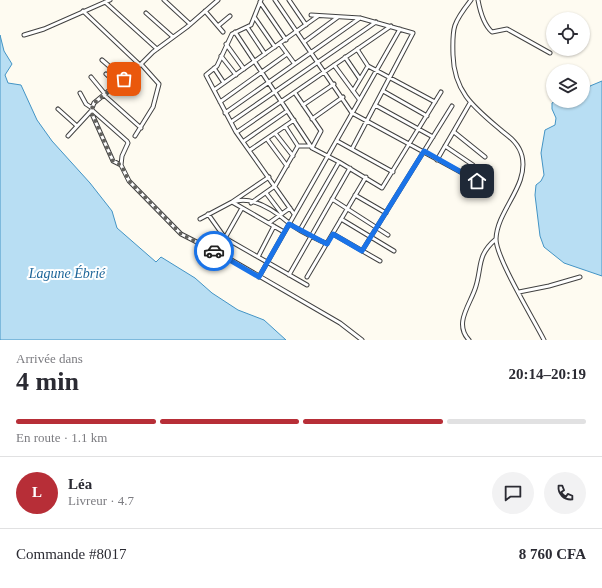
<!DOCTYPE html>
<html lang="fr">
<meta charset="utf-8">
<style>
body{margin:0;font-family:Georgia,serif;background:#f2f2f3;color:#2b2b33;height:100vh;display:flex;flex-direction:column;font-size:15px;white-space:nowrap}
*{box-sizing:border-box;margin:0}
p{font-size:13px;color:#7c7c81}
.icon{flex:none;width:22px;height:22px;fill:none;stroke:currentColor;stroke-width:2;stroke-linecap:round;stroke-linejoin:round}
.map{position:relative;height:340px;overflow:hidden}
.sheet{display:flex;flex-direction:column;background:#fff;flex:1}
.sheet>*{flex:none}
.buttons{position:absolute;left:546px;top:12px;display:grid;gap:8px}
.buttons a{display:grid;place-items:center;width:44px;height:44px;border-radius:50%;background:#fff;box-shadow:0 1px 3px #0004;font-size:20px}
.pin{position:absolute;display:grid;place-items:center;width:34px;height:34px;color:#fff;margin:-17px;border-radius:8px;box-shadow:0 2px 6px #0006}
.courier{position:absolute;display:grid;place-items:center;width:40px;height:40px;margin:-20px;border:3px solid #1a73e8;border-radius:50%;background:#fff;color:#222;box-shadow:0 1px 5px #0007}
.headline em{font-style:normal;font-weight:700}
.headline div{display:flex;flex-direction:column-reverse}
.headline{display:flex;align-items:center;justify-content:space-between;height:68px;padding:0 16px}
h1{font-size:26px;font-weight:700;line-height:30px}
.bar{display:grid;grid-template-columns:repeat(4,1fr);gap:6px 4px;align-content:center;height:48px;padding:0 16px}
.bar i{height:5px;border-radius:3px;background:#e1e1e2}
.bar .current{background:#b72e37}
.bar p{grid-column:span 4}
.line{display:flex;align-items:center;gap:10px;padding:0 16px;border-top:1px solid #e1e1e2}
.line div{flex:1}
.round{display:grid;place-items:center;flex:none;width:42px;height:42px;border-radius:21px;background:#f2f2f3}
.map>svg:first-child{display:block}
</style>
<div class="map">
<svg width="602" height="340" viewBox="0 0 602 340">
<rect width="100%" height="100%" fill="#fefbf1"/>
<path fill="#b8def3" stroke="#4394c5" d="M 0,35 L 4,51 L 12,64 L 5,75 L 8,83 L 21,85 L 37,120 L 52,141 L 90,183 L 112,211 L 117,228 L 156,262 L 161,257 L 195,278 L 212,293 L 238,310 L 264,320 L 286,340 L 0,340 Z
M 602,81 L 602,276 L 564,263 L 544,247 L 540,236 L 535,195 L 536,185 L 541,181 L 544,175 L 541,153 L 545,130 L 555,125 L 556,118 L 552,109 L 552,103 L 555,101 L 583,101 L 583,93 L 587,92 L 590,86 Z"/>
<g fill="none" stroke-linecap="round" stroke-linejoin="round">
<g stroke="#414141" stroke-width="5">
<path id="minor" d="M 164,0 L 190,24
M 261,0 L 251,25 L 232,34 L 217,66 L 206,75 L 236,132 L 294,214
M 275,0 L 352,113 L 477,181
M 289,0 L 306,25
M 471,0 C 453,23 452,27 453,55 C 454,93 475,108 502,131 C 511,138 519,144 522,156 C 529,186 497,210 496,239 C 496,258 534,320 544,340
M 478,0 C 480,11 483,24 492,32 L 507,29 L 550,53
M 105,2 L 157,49
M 260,2 L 286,40
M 83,11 L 140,65
M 205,11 L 223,32
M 146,13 L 173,37
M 311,15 L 360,18 L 413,33 L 352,149
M 255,18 L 275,47
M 218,26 L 230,16
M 247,27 L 265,54
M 235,32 L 312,148 L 339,162 L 382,188 L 441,92
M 24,35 L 44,29 L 110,0
M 304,42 L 338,17
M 226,44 L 244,69
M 280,44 L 294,63
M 357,49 L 368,66 L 435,102
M 221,56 L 236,75
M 345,57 L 360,79
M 102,60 L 124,79
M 334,65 L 359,99
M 214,68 L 224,83
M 106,74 L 117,84
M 91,77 L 105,94
M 214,90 L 318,16
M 353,91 L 368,66
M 383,91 L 427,116
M 80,93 L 86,104 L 92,108
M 295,93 L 321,131 L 312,148
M 104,95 L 141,128
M 220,102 L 287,54
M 303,105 L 334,84
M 375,105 L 433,137
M 58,109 L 77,126
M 225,113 L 360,18
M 312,119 L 343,97
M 231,122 L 376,22
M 285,126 L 298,146
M 237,132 L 391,26
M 454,132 L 485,157
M 275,133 L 293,156
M 68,136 L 92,110 L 127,141 L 128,143 L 122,156 L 121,165 L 129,181 L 181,234 L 228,258 L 340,323 L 362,340
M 135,136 L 153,107 L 159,84 L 141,64
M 267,139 L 287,166
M 244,141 L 287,111
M 337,141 L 393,172
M 445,146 L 473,165
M 250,150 L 294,120
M 437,160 L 470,103
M 121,165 L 113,161 L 92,114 L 92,108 L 94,103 L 140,65 L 153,52 L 187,27 L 218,0
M 266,193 L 282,214
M 355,195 L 386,213
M 332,199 L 388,235
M 232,202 L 284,232
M 233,202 C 252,195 276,212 289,223 C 299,232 315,238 327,244
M 251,203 L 275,186 L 298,146 L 310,146
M 208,214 L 225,238 L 307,285
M 200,219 L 232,202 L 269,177
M 341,219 L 394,251
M 269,223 L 290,208
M 300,230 L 339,162
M 333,234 L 380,261
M 225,238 L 242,208
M 362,251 L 452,106
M 258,257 L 274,226
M 289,275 L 350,168
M 259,277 L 400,29
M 307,277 L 366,177
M 519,292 L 549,286 L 580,277
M 469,340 C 453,323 471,304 476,286 C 482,266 477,255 496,239"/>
</g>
<use href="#minor" stroke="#fff" stroke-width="3"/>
</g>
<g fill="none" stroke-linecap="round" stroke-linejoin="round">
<path stroke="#62615d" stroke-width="4" stroke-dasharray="0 7.2" d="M 124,79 L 94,103 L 92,108 L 92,114 L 113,161 L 121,165 L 129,181 L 181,234 L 214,251"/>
<path stroke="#1a73e8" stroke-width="5" d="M 214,251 L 259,277 L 289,224 L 327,244 L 333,234 L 362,251 L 424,151 L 477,181"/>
</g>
<g text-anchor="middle" stroke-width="4" stroke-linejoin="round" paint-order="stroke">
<g font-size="14" font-style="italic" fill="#1e6699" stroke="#fff">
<text x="67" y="278">Lagune Ébrié</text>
</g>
</g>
</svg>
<div class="buttons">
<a><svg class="icon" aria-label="locate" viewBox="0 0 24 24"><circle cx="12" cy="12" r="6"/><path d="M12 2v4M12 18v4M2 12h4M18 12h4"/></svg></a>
<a><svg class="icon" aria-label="layers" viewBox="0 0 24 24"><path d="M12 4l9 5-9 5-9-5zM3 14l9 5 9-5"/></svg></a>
</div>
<div class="pin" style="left:124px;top:79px;background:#ea580c"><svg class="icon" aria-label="bag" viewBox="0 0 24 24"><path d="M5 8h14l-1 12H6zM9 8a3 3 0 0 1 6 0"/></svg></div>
<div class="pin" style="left:477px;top:181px;background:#1f2937"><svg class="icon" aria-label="home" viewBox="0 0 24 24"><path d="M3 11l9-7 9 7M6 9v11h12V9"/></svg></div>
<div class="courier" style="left:214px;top:251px"><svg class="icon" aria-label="car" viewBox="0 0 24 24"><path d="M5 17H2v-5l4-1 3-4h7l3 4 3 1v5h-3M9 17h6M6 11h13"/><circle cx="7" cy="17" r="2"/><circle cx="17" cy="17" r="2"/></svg></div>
</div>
<section class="sheet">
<div class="headline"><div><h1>4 min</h1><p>Arrivée dans</p></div><em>20:14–20:19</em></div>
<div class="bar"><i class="current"></i><i class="current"></i><i class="current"></i><i></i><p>En route · 1.1 km</p></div>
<div class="line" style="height:72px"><b class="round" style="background:#b72e37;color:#fff">L</b><div><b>Léa</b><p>Livreur · 4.7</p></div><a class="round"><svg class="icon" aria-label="chat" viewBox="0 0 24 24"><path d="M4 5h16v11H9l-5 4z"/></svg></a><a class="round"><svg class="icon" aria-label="phone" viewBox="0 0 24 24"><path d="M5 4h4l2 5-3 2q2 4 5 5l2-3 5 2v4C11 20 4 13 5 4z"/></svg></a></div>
<div class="line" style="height:52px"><div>Commande #8017</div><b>8 760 CFA</b></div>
</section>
